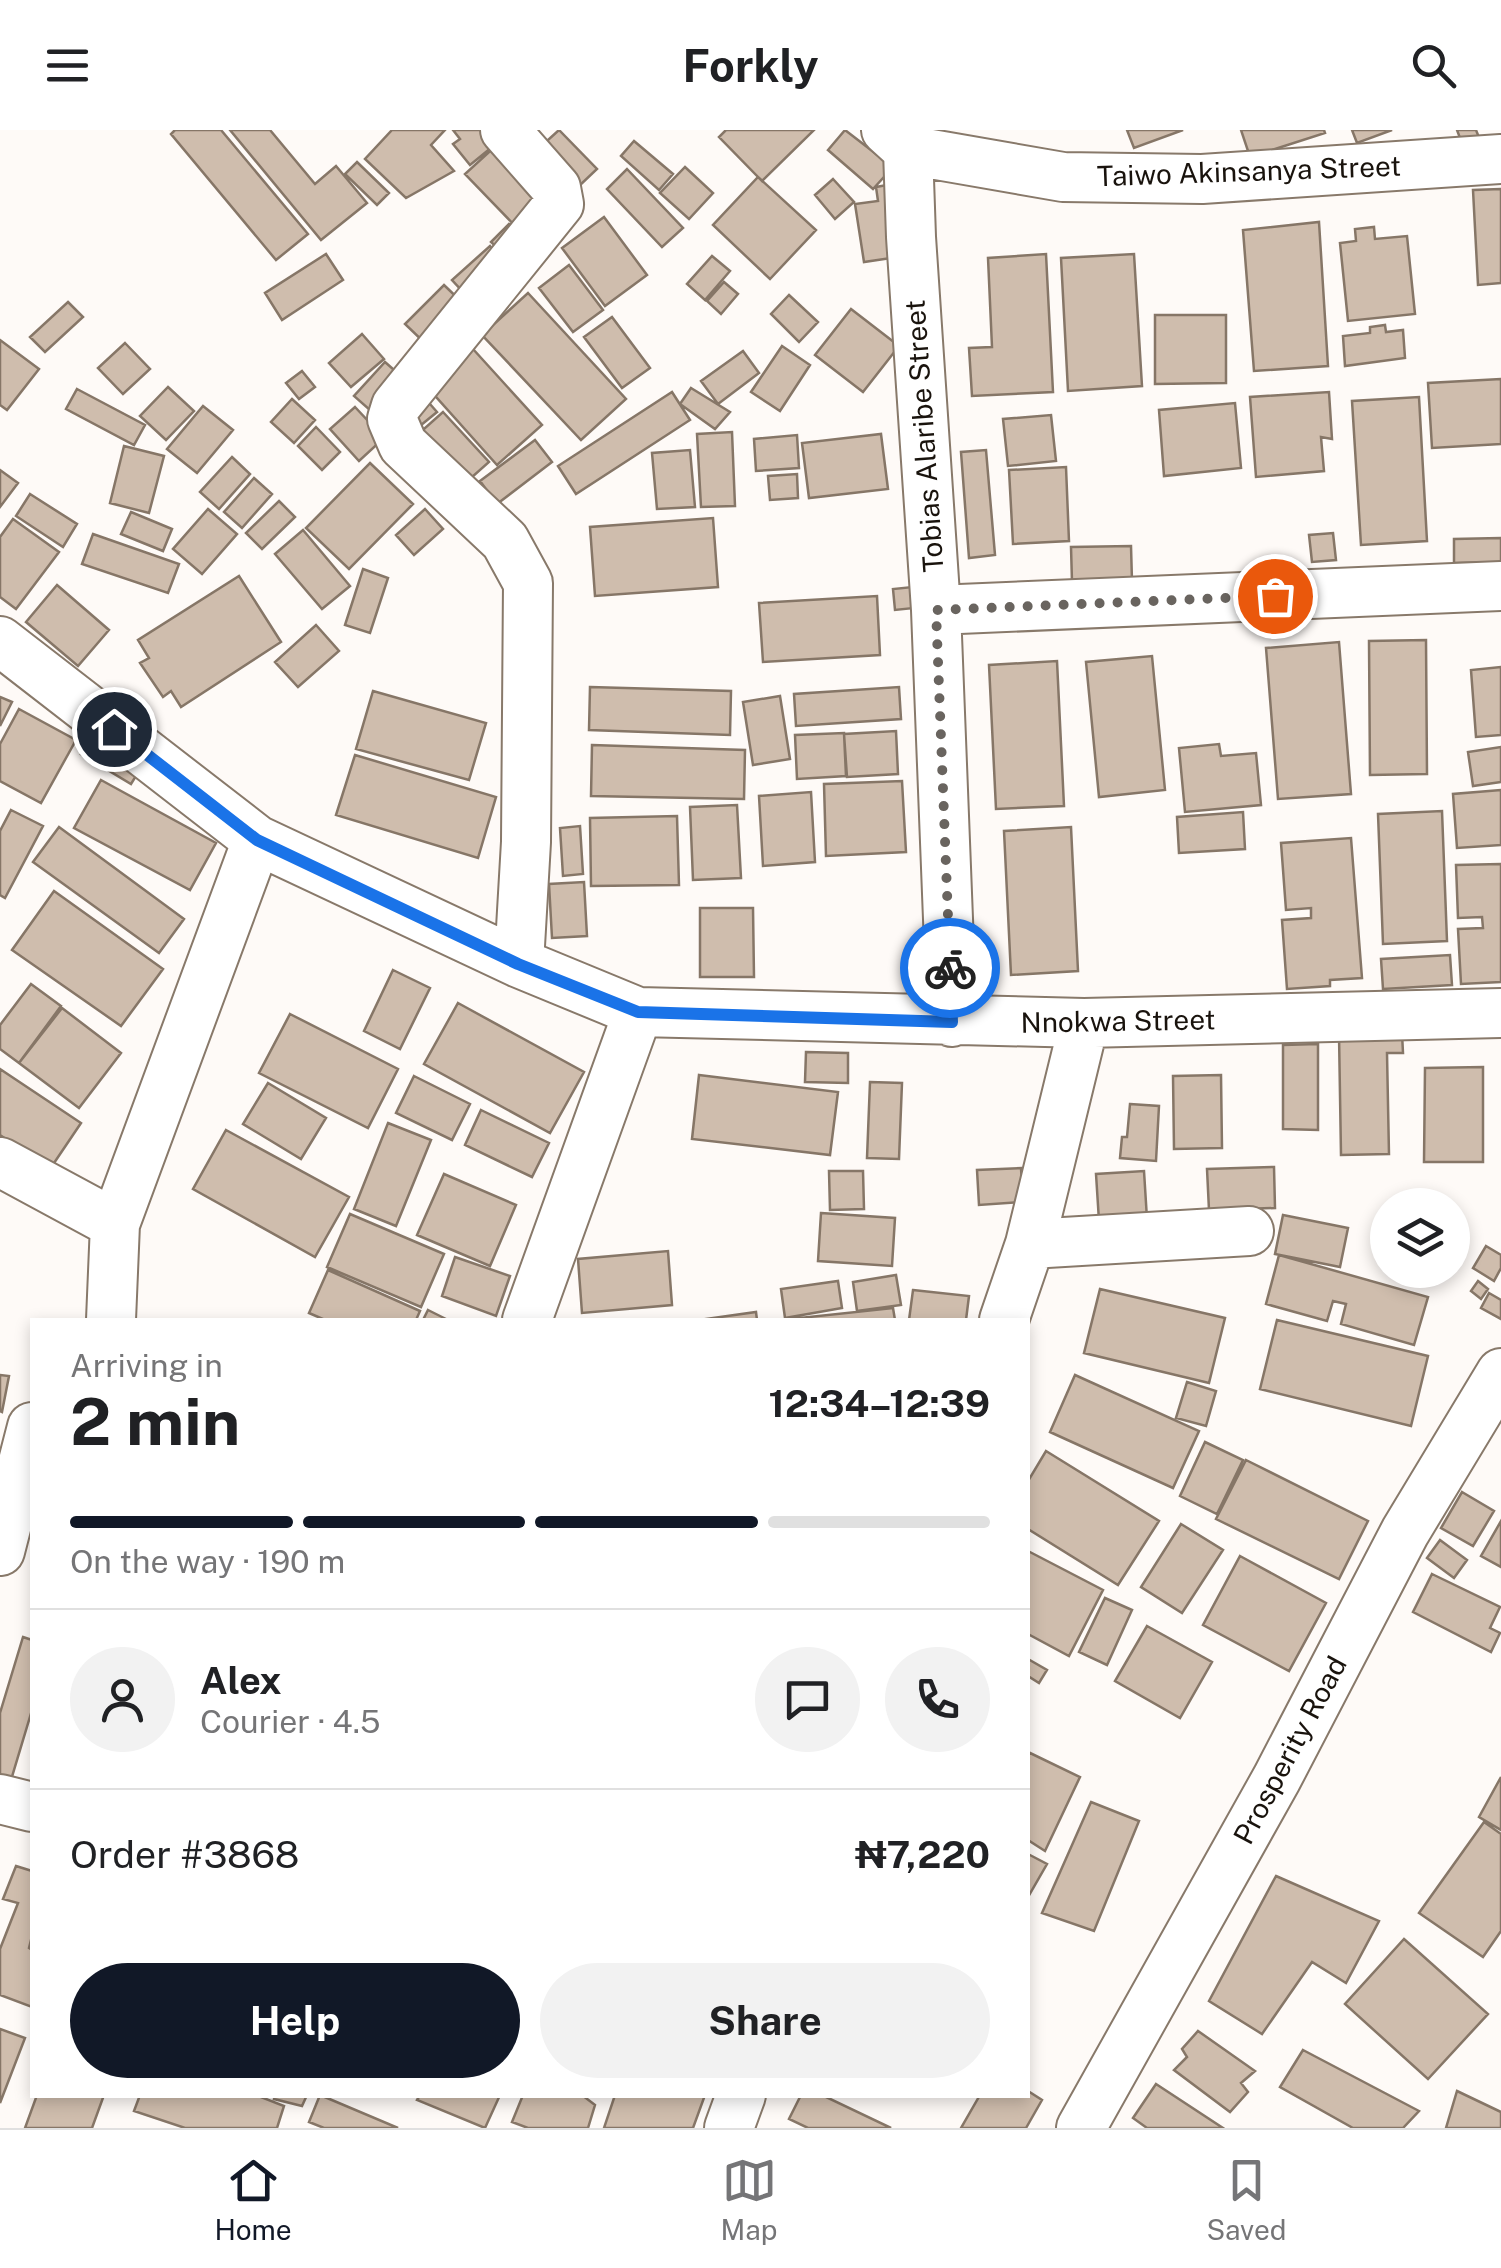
<!DOCTYPE html>
<meta charset="utf-8">
<style>
body{margin:0;font-family:"Public Sans",sans-serif;background:#f2f2f2;color:#202124;height:100vh;display:flex;flex-direction:column;font-size:38px;white-space:nowrap}
*{box-sizing:border-box;margin:0}
p{font-size:32px;color:#757577}
.icon{flex:none;width:55px;height:55px;fill:none;stroke:currentColor;stroke-width:2;stroke-linecap:round;stroke-linejoin:round}
.map{position:relative;flex:1;overflow:hidden}
.side{position:absolute;left:30px;top:1188px;width:1000px;height:780px;display:flex;flex-direction:column;background:#fff;border-radius:0px;box-shadow:0 5px 15px #0003}
.side>*{flex:none}
.tools{position:absolute;left:1370px;top:1058px;display:grid;gap:20px}
.tools a{display:grid;place-items:center;width:100px;height:100px;border-radius:50%;background:#fff;box-shadow:0 5px 15px #0003;font-size:50px}
.pin{position:absolute;display:grid;place-items:center;width:85px;height:85px;color:#fff;margin:-42px;border:5px solid #fff;border-radius:50%;box-shadow:0 2px 10px #0007}
.courier{position:absolute;display:grid;place-items:center;width:100px;height:100px;margin:-50px;border:8px solid #1a73e8;border-radius:50%;background:#fff;color:#222;box-shadow:0 2px 12px #0007}
.headline em{font-style:normal;font-weight:700}
.headline div{display:flex;flex-direction:column-reverse}
.headline{display:flex;align-items:center;justify-content:space-between;height:170px;padding:0 40px}
h1{font-size:65px;font-weight:700;line-height:75px}
.bar{display:grid;grid-template-columns:repeat(4,1fr);gap:15px 10px;align-content:center;height:120px;padding:0 40px}
.bar i{height:12px;border-radius:8px;background:#e0e0e0}
.bar .active{background:#111827}
.bar p{grid-column:span 4}
.line{display:flex;align-items:center;gap:25px;padding:0 40px;border-top:2px solid #e0e0e0}
.line div{flex:1}
.round{display:grid;place-items:center;flex:none;width:105px;height:105px;border-radius:52px;background:#f2f2f2}
.action{display:flex;gap:20px;margin-top:auto;padding:20px 40px}
.action a{flex:1;height:115px;border-radius:60px;background:#111827;color:#fff;font-size:40px;font-weight:700;line-height:115px;text-align:center}
.action a+a{background:#f2f2f2;color:#202124}
header{display:flex;justify-content:space-between;align-items:center;height:130px;padding:0 40px;background:#fff;font-size:45px;font-weight:700}
.tabs{display:flex;justify-content:space-around;align-items:center;height:140px;border-top:2px solid #e0e0e0;background:#fff;font-size:28px;color:#757577}
.tabs a{display:grid;justify-items:center;gap:5px}
.tabs .active{color:#111827}
.map>svg:first-child{display:block}
</style>
<header><svg class="icon" aria-label="menu" viewBox="0 0 24 24"><path d="M4 6h16M4 12h16M4 18h16"/></svg>Forkly<svg class="icon" aria-label="search" viewBox="0 0 24 24"><circle cx="10" cy="10" r="6"/><path d="M15 15l6 6"/></svg></header>
<div class="map">
<svg width="1501" height="1998" viewBox="0 0 1501 1998">
<rect width="100%" height="100%" fill="#fefaf7"/>
<path fill="#cfbdad" stroke="#867667" stroke-width="2.5" d="M 175,0 L 221,0 L 308,104 L 276,130 L 171,4 Z
M 230,0 L 270,0 L 315,54 L 336,36 L 367,73 L 321,110 Z
M 392,0 L 445,0 L 431,15 L 454,41 L 406,68 L 365,29 Z
M 453,0 L 487,0 L 497,13 L 470,35 L 453,14 L 460,9 Z
M 559,0 L 597,39 L 577,58 L 538,19 Z
M 726,0 L 814,0 L 762,51 L 719,7 Z
M 845,0 L 893,37 L 873,59 L 828,20 Z
M 1127,0 L 1183,0 L 1134,18 Z
M 1241,0 L 1324,0 L 1325,3 L 1250,27 Z
M 1352,0 L 1392,0 L 1357,13 Z
M 1457,0 L 1476,0 L 1480,10 L 1463,16 Z
M 634,11 L 673,44 L 659,60 L 621,26 Z
M 500,12 L 554,69 L 520,101 L 465,44 Z
M 357,32 L 389,63 L 377,75 L 345,44 Z
M 685,37 L 713,63 L 689,89 L 660,63 Z
M 627,39 L 683,98 L 662,117 L 607,59 Z
M 758,47 L 816,100 L 770,149 L 713,95 Z
M 833,49 L 854,72 L 835,89 L 815,65 Z
M 887,55 L 898,127 L 864,132 L 855,74 L 878,71 L 876,57 Z
M 1501,59 L 1501,153 L 1478,155 L 1473,60 Z
M 604,87 L 647,145 L 605,176 L 562,118 Z
M 1319,92 L 1328,236 L 1254,241 L 1243,100 Z
M 509,94 L 521,105 L 503,123 L 491,112 Z
M 1374,97 L 1375,109 L 1407,106 L 1415,184 L 1348,191 L 1340,113 L 1356,111 L 1355,99 Z
M 490,116 L 501,129 L 464,163 L 452,150 Z
M 326,124 L 343,150 L 282,190 L 265,163 Z
M 1046,124 L 1053,262 L 972,266 L 969,218 L 992,217 L 988,128 Z
M 1134,124 L 1142,256 L 1068,261 L 1061,128 Z
M 712,126 L 730,141 L 705,170 L 687,154 Z
M 569,135 L 603,180 L 573,202 L 539,158 Z
M 724,152 L 738,164 L 721,184 L 707,171 Z
M 444,155 L 469,179 L 430,218 L 405,194 Z
M 528,163 L 626,269 L 581,310 L 482,205 Z
M 789,165 L 818,192 L 799,212 L 771,184 Z
M 68,172 L 83,187 L 45,222 L 30,207 Z
M 851,179 L 899,216 L 863,262 L 815,225 Z
M 1155,185 L 1226,185 L 1226,253 L 1155,254 Z
M 612,187 L 650,238 L 622,258 L 584,207 Z
M 1385,195 L 1386,202 L 1403,200 L 1405,228 L 1345,236 L 1343,206 L 1370,203 L 1370,197 Z
M 362,204 L 384,229 L 351,257 L 329,233 Z
M 0,210 L 39,239 L 7,280 L 0,275 Z
M 125,213 L 150,239 L 123,264 L 98,238 Z
M 782,216 L 810,235 L 780,281 L 751,262 Z
M 473,219 L 542,295 L 497,335 L 429,259 Z
M 743,221 L 759,243 L 718,274 L 701,251 Z
M 385,232 L 410,254 L 379,288 L 354,266 Z
M 302,241 L 315,257 L 299,269 L 286,253 Z
M 1501,249 L 1501,314 L 1432,318 L 1428,253 Z
M 168,257 L 194,281 L 166,310 L 140,286 Z
M 691,258 L 730,282 L 715,299 L 680,274 Z
M 77,259 L 145,295 L 134,315 L 66,279 Z
M 672,262 L 690,290 L 576,364 L 558,336 Z
M 1329,262 L 1332,309 L 1321,307 L 1324,341 L 1256,347 L 1250,267 Z
M 423,266 L 437,282 L 415,300 L 402,284 Z
M 1419,267 L 1427,411 L 1361,415 L 1352,271 Z
M 292,269 L 315,290 L 294,313 L 271,292 Z
M 1235,273 L 1241,338 L 1164,346 L 1159,280 Z
M 203,276 L 233,300 L 197,343 L 167,319 Z
M 355,277 L 384,308 L 359,331 L 330,299 Z
M 443,282 L 489,332 L 462,356 L 416,306 Z
M 1051,285 L 1056,331 L 1008,336 L 1003,289 Z
M 316,297 L 340,322 L 322,340 L 298,316 Z
M 732,302 L 735,376 L 701,377 L 697,304 Z
M 881,304 L 888,359 L 809,368 L 802,313 Z
M 797,305 L 799,338 L 756,341 L 754,309 Z
M 535,310 L 552,332 L 497,374 L 480,351 Z
M 124,316 L 164,326 L 149,383 L 110,373 Z
M 690,320 L 695,377 L 657,379 L 652,323 Z
M 986,320 L 995,425 L 969,428 L 961,322 Z
M 232,327 L 250,344 L 219,379 L 200,362 Z
M 370,333 L 413,374 L 349,439 L 306,398 Z
M 1066,337 L 1069,411 L 1013,414 L 1009,340 Z
M 0,340 L 18,353 L 0,377 Z
M 797,344 L 798,368 L 770,370 L 768,346 Z
M 254,348 L 272,364 L 242,398 L 224,382 Z
M 30,364 L 77,394 L 63,417 L 16,386 Z
M 279,371 L 295,387 L 262,419 L 246,403 Z
M 208,379 L 237,404 L 202,444 L 173,419 Z
M 425,379 L 443,399 L 414,425 L 396,405 Z
M 131,382 L 172,399 L 163,421 L 121,404 Z
M 713,388 L 718,457 L 595,466 L 590,397 Z
M 13,389 L 59,422 L 16,479 L 0,467 L 0,407 Z
M 303,400 L 350,456 L 322,479 L 275,424 Z
M 1333,403 L 1336,430 L 1312,432 L 1309,405 Z
M 93,404 L 179,434 L 168,463 L 82,434 Z
M 1501,408 L 1501,432 L 1454,433 L 1454,409 Z
M 1131,416 L 1132,451 L 1072,452 L 1071,417 Z
M 363,439 L 388,448 L 370,503 L 345,495 Z
M 239,446 L 281,512 L 181,577 L 171,561 L 163,567 L 140,533 L 149,528 L 138,510 Z
M 57,455 L 109,500 L 78,536 L 26,492 Z
M 922,456 L 924,477 L 895,480 L 893,459 Z
M 877,466 L 880,525 L 763,532 L 759,473 Z
M 316,495 L 339,521 L 298,557 L 275,532 Z
M 1426,510 L 1427,644 L 1370,645 L 1369,511 Z
M 1339,512 L 1351,664 L 1278,669 L 1266,518 Z
M 1152,526 L 1165,660 L 1099,667 L 1086,532 Z
M 1057,531 L 1064,676 L 996,679 L 989,535 Z
M 1501,537 L 1501,605 L 1476,607 L 1471,540 Z
M 590,557 L 731,561 L 730,605 L 589,600 Z
M 899,557 L 901,589 L 796,596 L 794,564 Z
M 373,561 L 486,593 L 469,650 L 356,619 Z
M 780,566 L 790,629 L 753,635 L 743,572 Z
M 0,567 L 12,572 L 0,596 Z
M 19,579 L 76,610 L 41,673 L 0,651 L 0,614 Z
M 896,601 L 898,644 L 847,647 L 844,604 Z
M 94,603 L 144,633 L 131,654 L 81,624 Z
M 844,603 L 846,646 L 797,649 L 795,605 Z
M 1219,614 L 1221,626 L 1256,623 L 1261,675 L 1185,682 L 1179,618 Z
M 592,615 L 745,620 L 744,669 L 591,666 Z
M 1501,617 L 1501,652 L 1473,656 L 1468,622 Z
M 355,625 L 496,667 L 478,728 L 336,685 Z
M 101,650 L 216,713 L 190,760 L 74,698 Z
M 902,651 L 906,722 L 826,726 L 824,654 Z
M 1501,660 L 1501,715 L 1457,718 L 1453,664 Z
M 811,662 L 815,732 L 763,736 L 759,666 Z
M 737,675 L 741,748 L 693,750 L 690,677 Z
M 11,680 L 43,696 L 5,768 L 0,765 L 0,701 Z
M 1442,681 L 1447,811 L 1383,814 L 1378,684 Z
M 1243,682 L 1245,719 L 1179,723 L 1177,687 Z
M 677,686 L 679,755 L 591,756 L 590,688 Z
M 580,696 L 583,744 L 563,746 L 560,698 Z
M 59,697 L 184,789 L 159,823 L 33,732 Z
M 1071,697 L 1078,841 L 1011,845 L 1004,701 Z
M 1351,708 L 1362,848 L 1330,850 L 1330,856 L 1287,859 L 1282,790 L 1311,788 L 1311,778 L 1286,780 L 1281,713 Z
M 1501,734 L 1501,852 L 1461,854 L 1458,799 L 1483,798 L 1482,787 L 1458,788 L 1456,735 Z
M 584,752 L 587,806 L 552,808 L 549,754 Z
M 54,761 L 163,839 L 121,896 L 12,820 Z
M 700,778 L 753,778 L 754,847 L 700,847 Z
M 1450,825 L 1452,855 L 1383,859 L 1381,829 Z
M 393,840 L 430,858 L 400,919 L 364,901 Z
M 31,854 L 61,876 L 19,933 L 0,919 L 0,895 Z
M 458,873 L 584,942 L 550,1003 L 424,934 Z
M 62,878 L 121,923 L 79,978 L 19,933 Z
M 290,884 L 398,939 L 368,998 L 259,943 Z
M 1402,903 L 1403,923 L 1387,923 L 1389,1024 L 1341,1025 L 1339,904 Z
M 1318,914 L 1318,1000 L 1283,999 L 1283,915 Z
M 806,922 L 848,923 L 848,953 L 805,952 Z
M 1483,937 L 1483,1032 L 1424,1032 L 1425,938 Z
M 0,939 L 81,993 L 50,1039 L 0,1005 Z
M 699,945 L 838,962 L 830,1025 L 692,1009 Z
M 1221,945 L 1222,1018 L 1174,1019 L 1173,946 Z
M 414,946 L 470,974 L 452,1010 L 396,983 Z
M 870,952 L 902,953 L 899,1029 L 867,1028 Z
M 268,953 L 326,988 L 301,1029 L 243,994 Z
M 1130,974 L 1159,976 L 1156,1031 L 1120,1028 L 1122,1007 L 1127,1007 Z
M 481,980 L 549,1013 L 532,1047 L 465,1015 Z
M 388,993 L 431,1010 L 396,1096 L 354,1079 Z
M 226,1000 L 349,1067 L 315,1127 L 193,1059 Z
M 1274,1037 L 1275,1078 L 1209,1080 L 1207,1039 Z
M 1021,1038 L 1023,1072 L 979,1075 L 977,1040 Z
M 829,1041 L 863,1041 L 864,1079 L 830,1080 Z
M 1144,1041 L 1147,1089 L 1099,1091 L 1096,1044 Z
M 444,1044 L 516,1075 L 490,1136 L 417,1105 Z
M 821,1083 L 895,1088 L 892,1136 L 818,1131 Z
M 350,1084 L 444,1124 L 421,1177 L 327,1137 Z
M 1283,1085 L 1348,1098 L 1340,1137 L 1275,1124 Z
M 1486,1116 L 1501,1125 L 1501,1138 L 1494,1151 L 1473,1138 Z
M 668,1121 L 672,1175 L 582,1183 L 578,1129 Z
M 1279,1125 L 1428,1167 L 1414,1215 L 1341,1194 L 1346,1174 L 1333,1171 L 1327,1191 L 1266,1174 Z
M 455,1127 L 510,1146 L 496,1186 L 442,1166 Z
M 328,1140 L 420,1181 L 416,1190 L 325,1190 L 309,1183 Z
M 896,1145 L 901,1175 L 857,1181 L 853,1152 Z
M 838,1151 L 842,1178 L 785,1188 L 781,1159 Z
M 1478,1151 L 1488,1159 L 1481,1169 L 1471,1161 Z
M 1100,1159 L 1225,1188 L 1209,1253 L 1084,1223 Z
M 913,1160 L 969,1166 L 966,1190 L 909,1190 Z
M 1489,1163 L 1501,1170 L 1501,1189 L 1481,1178 Z
M 893,1178 L 895,1190 L 781,1190 Z
M 428,1180 L 448,1190 L 423,1190 Z
M 756,1182 L 757,1190 L 699,1190 Z
M 1277,1190 L 1428,1226 L 1411,1296 L 1260,1259 Z
M 0,1245 L 9,1246 L 2,1282 L 0,1281 Z
M 1075,1245 L 1199,1301 L 1173,1358 L 1050,1302 Z
M 1187,1252 L 1216,1261 L 1206,1296 L 1176,1288 Z
M 1205,1312 L 1243,1330 L 1217,1384 L 1180,1366 Z
M 1046,1321 L 1159,1391 L 1118,1455 L 1028,1399 L 1028,1351 Z
M 1246,1330 L 1368,1391 L 1339,1449 L 1216,1389 Z
M 1462,1362 L 1494,1381 L 1473,1416 L 1441,1398 Z
M 1501,1391 L 1501,1437 L 1481,1426 Z
M 1181,1394 L 1223,1420 L 1182,1483 L 1141,1457 Z
M 1440,1410 L 1467,1430 L 1454,1448 L 1427,1428 Z
M 1028,1421 L 1103,1460 L 1069,1526 L 1028,1504 Z
M 1240,1426 L 1326,1473 L 1289,1541 L 1203,1495 Z
M 1432,1444 L 1500,1477 L 1490,1498 L 1500,1503 L 1491,1522 L 1413,1482 Z
M 1105,1468 L 1132,1480 L 1107,1535 L 1079,1522 Z
M 1147,1496 L 1212,1532 L 1180,1588 L 1115,1551 Z
M 23,1507 L 32,1510 L 32,1580 L 8,1660 L 0,1657 L 0,1583 Z
M 1028,1529 L 1047,1540 L 1039,1553 L 1028,1546 Z
M 1028,1622 L 1080,1647 L 1045,1721 L 1028,1710 Z
M 1501,1647 L 1501,1700 L 1479,1687 Z
M 1091,1672 L 1139,1691 L 1094,1801 L 1042,1783 Z
M 1484,1692 L 1501,1704 L 1501,1801 L 1483,1827 L 1419,1783 Z
M 1028,1724 L 1047,1734 L 1028,1767 Z
M 16,1736 L 32,1741 L 32,1806 L 29,1818 L 32,1820 L 32,1877 L 0,1865 L 0,1819 L 18,1773 L 3,1769 Z
M 1276,1746 L 1379,1791 L 1346,1853 L 1312,1832 L 1262,1904 L 1209,1871 Z
M 1404,1809 L 1488,1884 L 1428,1949 L 1345,1874 Z
M 0,1899 L 25,1908 L 0,1973 Z
M 1198,1901 L 1255,1941 L 1241,1953 L 1248,1962 L 1230,1982 L 1174,1940 L 1187,1927 L 1182,1919 Z
M 1303,1920 L 1419,1981 L 1403,1998 L 1353,1998 L 1280,1957 Z
M 1156,1954 L 1223,1998 L 1147,1998 L 1133,1988 Z
M 1028,1961 L 1042,1970 L 1026,1998 L 961,1998 L 980,1965 L 1028,1965 Z
M 1457,1961 L 1501,1982 L 1501,1998 L 1446,1998 Z
M 37,1965 L 104,1965 L 92,1998 L 25,1998 Z
M 140,1965 L 256,1965 L 284,1976 L 277,1998 L 185,1998 L 134,1981 Z
M 275,1965 L 307,1965 L 302,1976 L 274,1969 Z
M 320,1965 L 398,1998 L 324,1998 L 309,1992 Z
M 420,1965 L 500,1965 L 485,1998 L 417,1970 Z
M 523,1965 L 582,1965 L 595,1975 L 588,1998 L 528,1998 L 512,1992 Z
M 615,1965 L 705,1965 L 693,1998 L 604,1998 Z
M 801,1965 L 822,1965 L 891,1998 L 808,1998 L 789,1989 Z"/>
<g fill="none" stroke-linecap="round" stroke-linejoin="round">
<g stroke="#88796a" stroke-width="52">
<path id="minor" d="M 505,0 L 556,58 L 559,74 L 396,276 L 392,289 L 403,315 L 505,411 L 528,453 L 526,712 L 519,833
M 886,0 L 908,20 L 1063,47 L 1202,49 L 1501,29
M 908,20 L 911,107 L 936,480 L 952,892
M 936,480 L 1501,456
M 0,511 L 257,710 L 519,833 L 638,882 L 1084,893 L 1501,883
M 0,1032 L 115,1094 L 257,710
M 1030,1114 L 1249,1101
M 111,1190 L 115,1094
M 527,1190 L 638,882
M 1004,1190 L 1030,1114 L 1084,893
M 0,1421 L 32,1297
M 0,1669 L 32,1677
M 729,1998 L 741,1965
M 1081,1998 L 1277,1648 L 1405,1402 L 1501,1243"/>
</g>
<use href="#minor" stroke="#fff" stroke-width="48"/>
</g>
<g fill="none" stroke-linecap="round" stroke-linejoin="round">
<path stroke="#69645f" stroke-width="10" stroke-dasharray="0 18" d="M 950,838 L 936,480 L 1275,466"/>
<path stroke="#1a73e8" stroke-width="12" d="M 114,599 L 257,710 L 518,834 L 638,882 L 952,892 L 950,838"/>
</g>
<g text-anchor="middle" stroke-width="8" stroke-linejoin="round" paint-order="stroke">
<g font-size="28" fill="#19130d" stroke="#fff">
<text transform="translate(1249 41) rotate(-2)" y="10">Taiwo Akinsanya Street</text>
<text transform="translate(924 306) rotate(-94)" y="10">Tobias Alaribe Street</text>
<text transform="translate(1118 891) rotate(-1)" y="10">Nnokwa Street</text>
<text transform="translate(1290 1620) rotate(-62)" y="10">Prosperity Road</text>
</g>
</g>
</svg>
<div class="tools">
<a><svg class="icon" aria-label="layers" viewBox="0 0 24 24"><path d="M12 4l9 5-9 5-9-5zM3 14l9 5 9-5"/></svg></a>
</div>
<div class="pin" style="left:1275px;top:466px;background:#ea580c"><svg class="icon" aria-label="bag" viewBox="0 0 24 24"><path d="M5 8h14l-1 12H6zM9 8a3 3 0 0 1 6 0"/></svg></div>
<div class="pin" style="left:114px;top:599px;background:#1f2937"><svg class="icon" aria-label="home" viewBox="0 0 24 24"><path d="M3 11l9-7 9 7M6 9v11h12V9"/></svg></div>
<div class="courier" style="left:950px;top:838px"><svg class="icon" aria-label="bike" viewBox="0 0 24 24"><circle cx="6" cy="16" r="4"/><circle cx="18" cy="16" r="4"/><path d="M6 16l4-8h5l3 8M10 8l3 8H6M13 5h3"/></svg></div>
<section class="side">
<div class="headline"><div><h1>2 min</h1><p>Arriving in</p></div><em>12:34–12:39</em></div>
<div class="bar"><i class="active"></i><i class="active"></i><i class="active"></i><i></i><p>On the way · 190 m</p></div>
<div class="line" style="height:180px"><a class="round"><svg class="icon" aria-label="person" viewBox="0 0 24 24"><circle cx="12" cy="8" r="4"/><path d="M4 21q1-7 8-7t8 7"/></svg></a><div><b>Alex</b><p>Courier · 4.5</p></div><a class="round"><svg class="icon" aria-label="chat" viewBox="0 0 24 24"><path d="M4 5h16v11H9l-5 4z"/></svg></a><a class="round"><svg class="icon" aria-label="phone" viewBox="0 0 24 24"><path d="M5 4h4l2 5-3 2q2 4 5 5l2-3 5 2v4C11 20 4 13 5 4z"/></svg></a></div>
<div class="line" style="height:130px"><div>Order #3868</div><b>₦7,220</b></div>
<div class="action"><a>Help</a><a>Share</a></div>
</section>
</div>
<nav class="tabs">
<a class="active"><svg class="icon" aria-label="home" viewBox="0 0 24 24"><path d="M3 11l9-7 9 7M6 9v11h12V9"/></svg>Home</a>
<a><svg class="icon" aria-label="map" viewBox="0 0 24 24"><path d="M3 6l6-2 6 2 6-2v14l-6 2-6-2-6 2zM9 4v14M15 6v14"/></svg>Map</a>
<a><svg class="icon" aria-label="saved" viewBox="0 0 24 24"><path d="M7 4h10v16l-5-4-5 4z"/></svg>Saved</a>
</nav>
